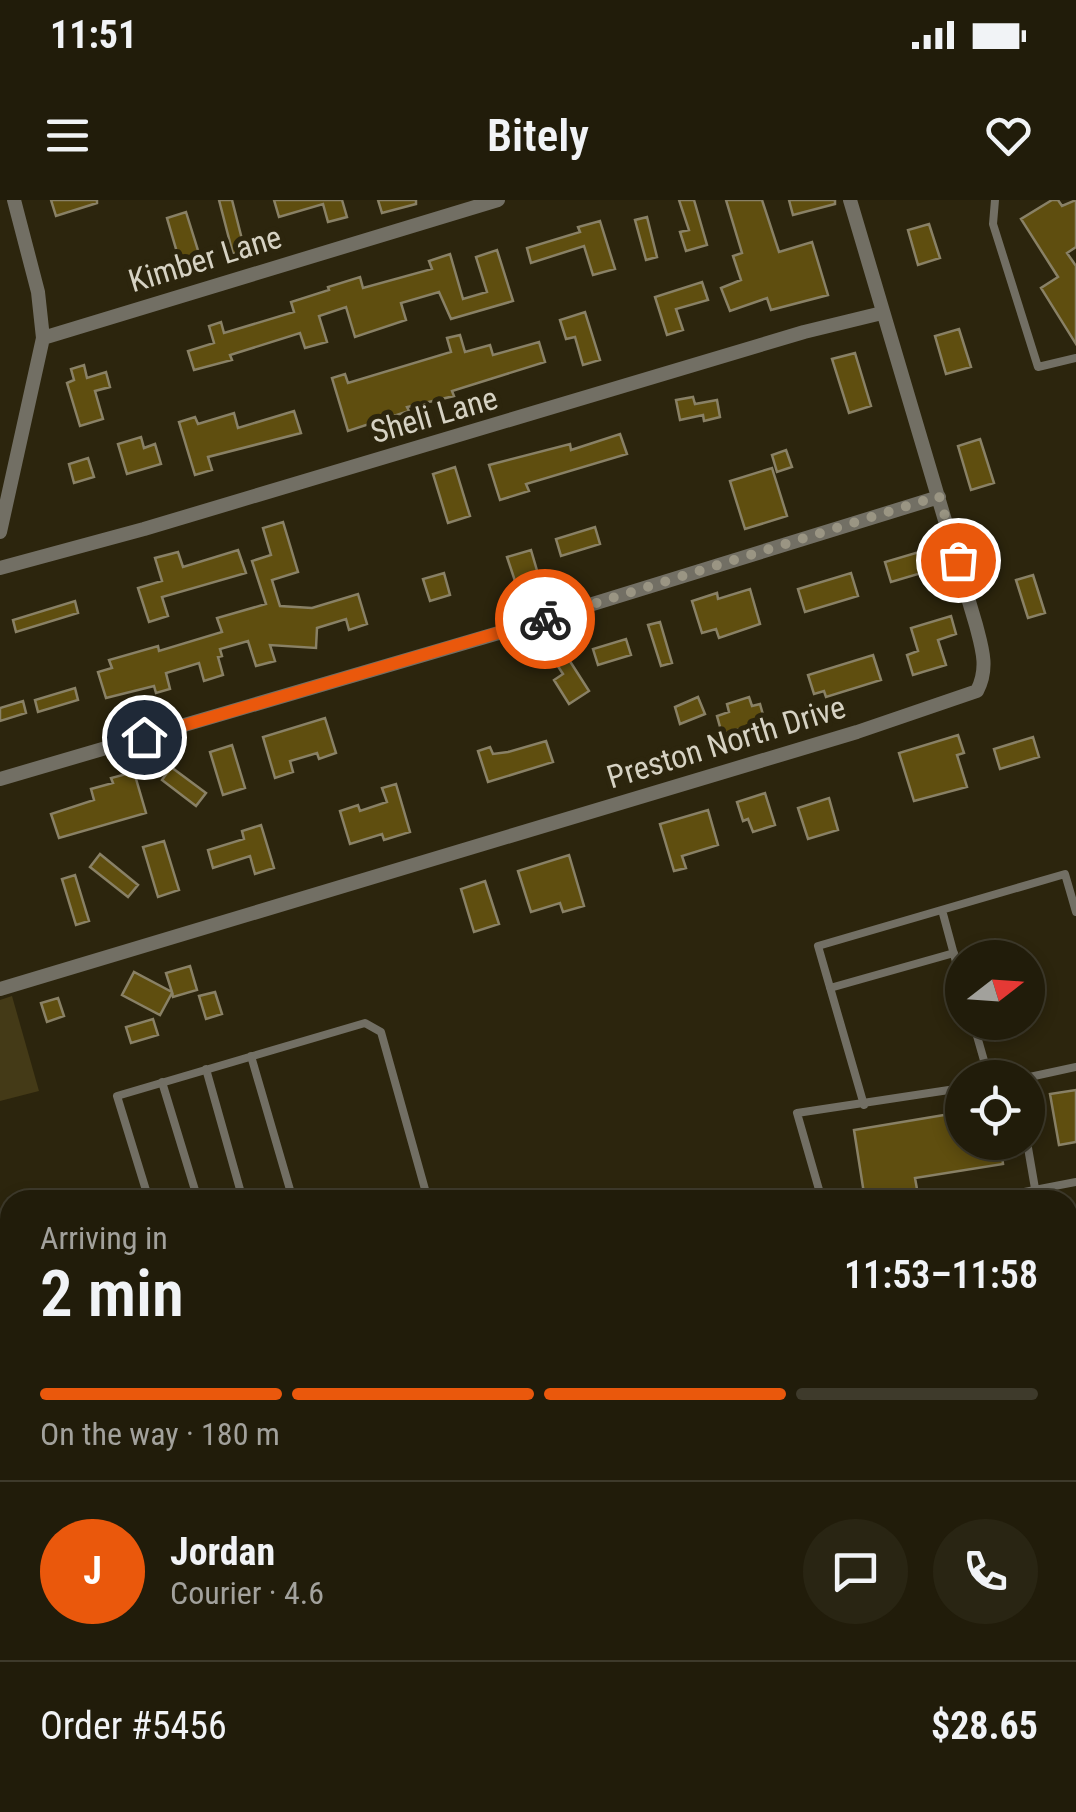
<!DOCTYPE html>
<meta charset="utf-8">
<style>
body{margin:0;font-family:"Roboto Condensed",sans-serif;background:#292513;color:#f1f3f6;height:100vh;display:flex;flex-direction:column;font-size:38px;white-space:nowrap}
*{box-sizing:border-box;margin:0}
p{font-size:32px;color:#a2a19c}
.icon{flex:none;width:55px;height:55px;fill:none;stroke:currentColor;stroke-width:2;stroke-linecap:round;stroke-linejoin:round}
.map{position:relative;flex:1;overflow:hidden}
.side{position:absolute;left:0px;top:990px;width:1078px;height:622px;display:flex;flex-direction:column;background:#211c0a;border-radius:30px 30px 0 0;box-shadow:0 5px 15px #0003,0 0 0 2px #3e3a2b}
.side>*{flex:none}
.needle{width:65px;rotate:73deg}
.controls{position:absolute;left:945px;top:740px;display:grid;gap:20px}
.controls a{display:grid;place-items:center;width:100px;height:100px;border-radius:50%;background:#211c0a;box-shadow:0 5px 15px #0003,0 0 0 2px #3e3a2b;font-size:50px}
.pin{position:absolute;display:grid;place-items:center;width:85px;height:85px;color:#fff;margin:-42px;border:5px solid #fff;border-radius:50%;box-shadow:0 2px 10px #0007}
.courier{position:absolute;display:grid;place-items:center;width:100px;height:100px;margin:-50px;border:8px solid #ea580c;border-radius:50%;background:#fff;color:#222;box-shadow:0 2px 12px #0007}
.summary em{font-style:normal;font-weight:600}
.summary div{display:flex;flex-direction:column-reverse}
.summary{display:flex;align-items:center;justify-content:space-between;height:170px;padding:0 40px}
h1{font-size:65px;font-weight:600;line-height:75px}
.bar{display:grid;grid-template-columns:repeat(4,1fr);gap:15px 10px;align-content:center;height:120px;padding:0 40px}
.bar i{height:12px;border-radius:8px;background:#3e3a2b}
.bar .selected{background:#ea580c}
.bar p{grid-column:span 4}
.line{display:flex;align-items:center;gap:25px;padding:0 40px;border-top:2px solid #3e3a2b}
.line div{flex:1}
.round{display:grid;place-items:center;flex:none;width:105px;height:105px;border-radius:52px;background:#292513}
.status{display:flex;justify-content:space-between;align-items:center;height:70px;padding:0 50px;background:#211c0a;direction:ltr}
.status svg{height:28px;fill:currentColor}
header{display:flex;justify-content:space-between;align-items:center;height:130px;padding:0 40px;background:#211c0a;font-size:45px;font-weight:600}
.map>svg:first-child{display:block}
</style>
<div class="status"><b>11:51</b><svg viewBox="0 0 49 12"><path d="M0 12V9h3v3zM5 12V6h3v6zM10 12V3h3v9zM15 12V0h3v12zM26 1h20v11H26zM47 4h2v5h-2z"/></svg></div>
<header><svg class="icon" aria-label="menu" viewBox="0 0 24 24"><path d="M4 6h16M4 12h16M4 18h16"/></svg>Bitely<svg class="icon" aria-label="heart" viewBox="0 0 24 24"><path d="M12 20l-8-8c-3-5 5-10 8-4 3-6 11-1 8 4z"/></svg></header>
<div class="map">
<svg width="1076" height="1612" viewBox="0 0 1076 1612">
<rect width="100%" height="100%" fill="#2c250d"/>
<path fill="#443a17" d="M 12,796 L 39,891 L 0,901 L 0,800 Z"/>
<path fill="#5f4e0f" stroke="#898166" stroke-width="2.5" d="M 51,0 L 97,0 L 97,3 L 56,16 Z
M 219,0 L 232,0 L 245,51 L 233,54 Z
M 274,0 L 342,0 L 347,17 L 328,22 L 323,4 L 279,17 Z
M 378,0 L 416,0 L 416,4 L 382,13 Z
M 679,0 L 694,0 L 707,45 L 686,51 L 680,32 L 689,30 Z
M 726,0 L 762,0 L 779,52 L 812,42 L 828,95 L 771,110 L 767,98 L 730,111 L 721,88 L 741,80 L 733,56 L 742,53 Z
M 789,0 L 835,0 L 835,4 L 793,15 Z
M 1052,0 L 1058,0 L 1062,6 L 1076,0 L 1076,47 L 1067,53 L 1076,66 L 1076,144 L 1041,88 L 1058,77 L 1021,19 Z
M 186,12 L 201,60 L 181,66 L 167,18 Z
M 647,17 L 657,57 L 646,60 L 635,20 Z
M 600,21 L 615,69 L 593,75 L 584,46 L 531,63 L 527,48 L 580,32 L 578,27 Z
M 929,24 L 940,58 L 918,65 L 908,30 Z
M 497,50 L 513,101 L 451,119 L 439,92 L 401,103 L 406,120 L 355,137 L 346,107 L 319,116 L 327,142 L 305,148 L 300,133 L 230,155 L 232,160 L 194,170 L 188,151 L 214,143 L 209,126 L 221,122 L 224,133 L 294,112 L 291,102 L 329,90 L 328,87 L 360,77 L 363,88 L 432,69 L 429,61 L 450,54 L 463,99 L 487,92 L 476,57 Z
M 702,82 L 708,100 L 676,109 L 683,130 L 667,135 L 655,97 Z
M 585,112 L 600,160 L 583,165 L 575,137 L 566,139 L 560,120 Z
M 959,129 L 971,167 L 946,174 L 935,136 Z
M 460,135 L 465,152 L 490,145 L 493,155 L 539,142 L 545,162 L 452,191 L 454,196 L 407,207 L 409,211 L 348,231 L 332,178 L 345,174 L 348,183 L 451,152 L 447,138 Z
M 855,153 L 871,206 L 849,213 L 832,159 Z
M 84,165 L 87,178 L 106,172 L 110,187 L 95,191 L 103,219 L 80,226 L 67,183 L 74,180 L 71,169 Z
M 693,197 L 695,204 L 717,200 L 720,217 L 704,221 L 703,215 L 680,220 L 676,200 Z
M 294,211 L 301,233 L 208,257 L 212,270 L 195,275 L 179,222 L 195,217 L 198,224 L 234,213 L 238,228 Z
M 620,234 L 627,254 L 526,284 L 529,291 L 500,300 L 489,265 L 570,244 L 571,250 Z
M 141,237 L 144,248 L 155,244 L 161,264 L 127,274 L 118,244 Z
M 980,239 L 994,283 L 971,290 L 958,246 Z
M 786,250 L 792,267 L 777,272 L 772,255 Z
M 88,258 L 94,277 L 74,283 L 69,264 Z
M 455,267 L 470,316 L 448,323 L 433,274 Z
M 772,268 L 787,316 L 745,329 L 730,281 Z
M 283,322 L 298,372 L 272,380 L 280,406 L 312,408 L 358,394 L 367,424 L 349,430 L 346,419 L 317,428 L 316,448 L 270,445 L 275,461 L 256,466 L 248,441 L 220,449 L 222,456 L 218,457 L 223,475 L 204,481 L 199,463 L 166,473 L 170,489 L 156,493 L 154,486 L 106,498 L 98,472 L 112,468 L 109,460 L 158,446 L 159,451 L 222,432 L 217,418 L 266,404 L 252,361 L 271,355 L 263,328 Z
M 595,327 L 600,344 L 561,356 L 556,339 Z
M 238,350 L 246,373 L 162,397 L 168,416 L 149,422 L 138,388 L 162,381 L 155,358 L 178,352 L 183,367 Z
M 531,350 L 538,374 L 515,381 L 507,357 Z
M 919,352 L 925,372 L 891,382 L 885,362 Z
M 444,373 L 450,395 L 430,401 L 423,379 Z
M 851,373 L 858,396 L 805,412 L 798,389 Z
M 1033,375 L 1045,413 L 1028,418 L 1016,380 Z
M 750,389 L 760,424 L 719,438 L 716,429 L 702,433 L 692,401 L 717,393 L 718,399 Z
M 75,401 L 78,413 L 16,432 L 13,420 Z
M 951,416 L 956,434 L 938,440 L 946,465 L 913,475 L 907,455 L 918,451 L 911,428 Z
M 660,422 L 672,463 L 661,466 L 648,425 Z
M 626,439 L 631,455 L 598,465 L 593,449 Z
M 557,441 L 589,491 L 569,504 L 554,480 L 563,474 L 546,448 Z
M 873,455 L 881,480 L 826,497 L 824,491 L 814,494 L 808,475 Z
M 75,488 L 78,500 L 38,512 L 35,500 Z
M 698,497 L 705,514 L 680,524 L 675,507 Z
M 749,497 L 752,506 L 760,504 L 765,522 L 722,534 L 717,516 L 729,512 L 727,504 Z
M 23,501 L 26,513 L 0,521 L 0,508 Z
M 325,518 L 336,553 L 319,559 L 317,553 L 290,561 L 293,572 L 275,578 L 263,537 Z
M 958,535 L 964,553 L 957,555 L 967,587 L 914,601 L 899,553 Z
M 1033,537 L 1039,557 L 1000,569 L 994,549 Z
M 546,541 L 553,562 L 488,582 L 478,551 L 490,547 L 493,554 L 508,552 Z
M 232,545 L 245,588 L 223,595 L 210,552 Z
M 171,567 L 206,593 L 196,606 L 162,580 Z
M 134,572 L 146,613 L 59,638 L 51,614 L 94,600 L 91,589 L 113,583 L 111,578 Z
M 396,584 L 410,632 L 384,640 L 382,634 L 350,644 L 340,611 L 358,605 L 360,611 L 387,602 L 382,588 Z
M 765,593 L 775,625 L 753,632 L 748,619 L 743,621 L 737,602 Z
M 829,598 L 838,630 L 808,639 L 798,608 Z
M 708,610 L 718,645 L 682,656 L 686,668 L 674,671 L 660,624 Z
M 261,625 L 274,668 L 255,674 L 250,656 L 213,668 L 208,650 L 244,639 L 242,631 Z
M 164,641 L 179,690 L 158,697 L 143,647 Z
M 100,654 L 138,685 L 128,697 L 90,667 Z
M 569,655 L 584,706 L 563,712 L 560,703 L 531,712 L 518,671 Z
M 75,675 L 89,721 L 76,725 L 62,679 Z
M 485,681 L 499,724 L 474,732 L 461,689 Z
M 190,766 L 197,790 L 173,797 L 172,793 L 160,815 L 122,795 L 134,772 L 172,792 L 166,773 Z
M 215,792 L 222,814 L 206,819 L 199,796 Z
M 58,798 L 64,816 L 47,822 L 41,803 Z
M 153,819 L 158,835 L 131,843 L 126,827 Z
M 1076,890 L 1076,942 L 1059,945 L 1050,894 Z
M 962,912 L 962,942 L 1000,942 L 1003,964 L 915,978 L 919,1000 L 865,1000 L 854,930 Z"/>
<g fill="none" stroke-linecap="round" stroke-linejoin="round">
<path stroke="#726f64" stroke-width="8" d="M 995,0 L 993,24 L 1038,167 L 1076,158
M 942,710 L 962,784
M 830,788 L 954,753
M 973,822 L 989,878
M 251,856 L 293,1000
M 206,869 L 243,1000
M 1025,878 L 1076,867
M 162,882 L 198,1000
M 864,905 L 818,746 L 1065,674 L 1076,712
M 1027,942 L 1037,1000
M 149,1000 L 117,896 L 365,823 L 381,832 L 428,1000
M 822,1000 L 797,913 L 962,888
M 982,1000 L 1076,982
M 1068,1117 L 1076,1115
M 1068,1169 L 1076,1219
M 1068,1260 L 1076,1259
M 0,1261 L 10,1262
M 0,1430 L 10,1427
M 0,1436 L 10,1470
M 0,1560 L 10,1557
M 448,1602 L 451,1612
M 531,1602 L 534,1612
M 554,1602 L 556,1612
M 602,1602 L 605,1612
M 623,1602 L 625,1612
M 672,1602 L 675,1612
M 745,1602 L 748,1612
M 391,1612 L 423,1602"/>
<path stroke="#726f64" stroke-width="14" d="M 43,138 L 498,0
M 0,332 L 43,138 L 38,92 L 14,0
M 0,368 L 144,329 L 804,132 L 882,113
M 0,579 L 502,432 L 939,297
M 0,789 L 857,532 L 977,491 C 989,468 982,448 976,425 L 850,0
M 0,1215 L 10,1213
M 101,1602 L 104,1612"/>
<path stroke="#726f64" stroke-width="18" d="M 1011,1612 L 1012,1602"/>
<path stroke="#c1b9a2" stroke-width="22" d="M 1068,1343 L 1076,1342
M 1068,1386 L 1076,1384
M 16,1612 L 49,1602
M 172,1612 L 204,1602"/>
</g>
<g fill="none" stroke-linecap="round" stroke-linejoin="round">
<path stroke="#9a9583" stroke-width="10" stroke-dasharray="0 18" d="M 545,419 L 939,296 L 958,360"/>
<path stroke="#ea580c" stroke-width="12" d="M 144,537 L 545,419"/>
</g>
<g text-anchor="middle" stroke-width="10" stroke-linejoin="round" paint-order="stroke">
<g font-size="32" fill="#d6d2c3" stroke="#2c250d">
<text transform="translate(205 59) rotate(-17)" y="11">Kimber Lane</text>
<text transform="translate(434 215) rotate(-16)" y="11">Sheli Lane</text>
<text transform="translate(726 542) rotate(-17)" y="11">Preston North Drive</text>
</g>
</g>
</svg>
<div class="controls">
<a><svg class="needle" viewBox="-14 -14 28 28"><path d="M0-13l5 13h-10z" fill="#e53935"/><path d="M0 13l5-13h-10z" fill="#a2a19c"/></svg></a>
<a><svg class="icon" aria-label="locate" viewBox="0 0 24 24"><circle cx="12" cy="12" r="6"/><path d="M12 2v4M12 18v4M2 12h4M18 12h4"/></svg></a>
</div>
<div class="pin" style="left:958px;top:360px;background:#ea580c"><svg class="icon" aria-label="bag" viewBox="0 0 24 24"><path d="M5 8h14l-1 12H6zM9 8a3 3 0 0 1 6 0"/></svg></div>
<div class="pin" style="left:144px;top:537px;background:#1f2937"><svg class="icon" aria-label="home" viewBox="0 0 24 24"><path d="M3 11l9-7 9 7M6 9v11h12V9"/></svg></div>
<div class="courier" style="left:545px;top:419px"><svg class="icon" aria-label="bike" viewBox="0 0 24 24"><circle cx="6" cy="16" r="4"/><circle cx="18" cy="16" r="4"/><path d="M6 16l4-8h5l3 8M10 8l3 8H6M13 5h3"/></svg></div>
<section class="side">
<div class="summary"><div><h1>2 min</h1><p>Arriving in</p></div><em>11:53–11:58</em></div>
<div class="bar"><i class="selected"></i><i class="selected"></i><i class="selected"></i><i></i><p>On the way · 180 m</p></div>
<div class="line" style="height:180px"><b class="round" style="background:#ea580c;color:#fff">J</b><div><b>Jordan</b><p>Courier · 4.6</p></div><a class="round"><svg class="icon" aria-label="chat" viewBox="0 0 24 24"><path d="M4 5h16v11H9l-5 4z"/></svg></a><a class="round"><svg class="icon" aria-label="phone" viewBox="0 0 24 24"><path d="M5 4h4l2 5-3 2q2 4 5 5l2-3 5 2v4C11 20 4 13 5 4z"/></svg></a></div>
<div class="line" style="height:130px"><div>Order #5456</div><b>$28.65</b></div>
</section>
</div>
